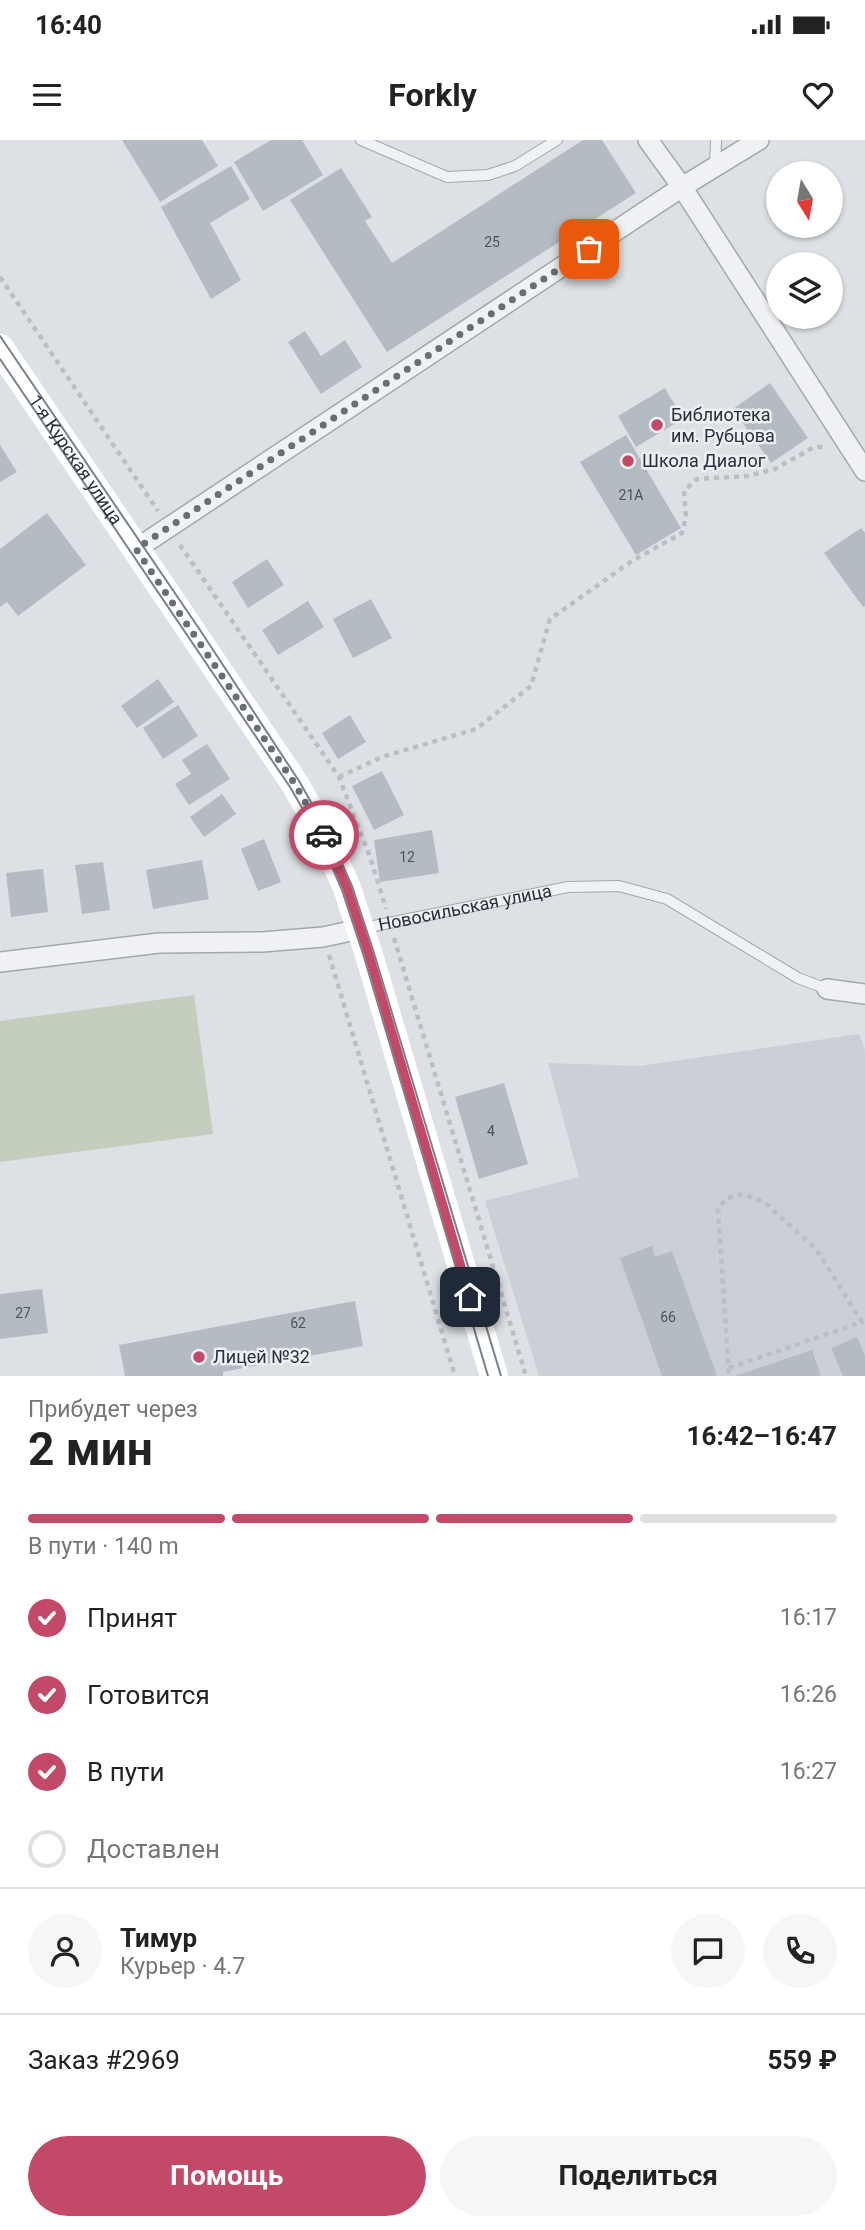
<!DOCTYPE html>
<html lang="ru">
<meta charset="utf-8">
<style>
body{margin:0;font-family:Roboto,sans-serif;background:#f6f6f6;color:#222;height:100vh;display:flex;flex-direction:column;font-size:26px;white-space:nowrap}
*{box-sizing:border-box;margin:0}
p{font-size:23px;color:#767676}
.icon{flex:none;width:38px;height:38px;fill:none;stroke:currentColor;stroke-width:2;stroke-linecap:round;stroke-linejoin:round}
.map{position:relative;height:1236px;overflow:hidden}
.drawer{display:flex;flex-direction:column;background:#fff;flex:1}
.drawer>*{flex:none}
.needle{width:46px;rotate:169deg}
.buttons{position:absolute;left:766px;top:21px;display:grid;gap:14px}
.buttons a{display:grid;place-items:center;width:77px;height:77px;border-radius:50%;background:#fff;box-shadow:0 2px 5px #0004;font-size:35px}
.pin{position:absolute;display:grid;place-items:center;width:60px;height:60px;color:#fff;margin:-30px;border-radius:14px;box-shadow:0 4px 10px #0006}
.courier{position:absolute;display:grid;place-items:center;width:70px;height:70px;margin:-35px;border:5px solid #c24a68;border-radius:50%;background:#fff;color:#222;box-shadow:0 2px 9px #0007}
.headline em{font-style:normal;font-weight:700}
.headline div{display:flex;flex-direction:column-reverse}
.headline{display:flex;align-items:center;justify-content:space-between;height:119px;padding:0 28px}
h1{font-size:46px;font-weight:700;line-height:52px}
.bar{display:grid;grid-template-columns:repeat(4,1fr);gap:10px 7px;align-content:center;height:84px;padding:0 28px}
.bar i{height:9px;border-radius:5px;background:#e0e0e0}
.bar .on{background:#c24a68}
.bar p{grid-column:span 4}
.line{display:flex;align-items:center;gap:18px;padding:0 28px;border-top:2px solid #e0e0e0}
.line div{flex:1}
.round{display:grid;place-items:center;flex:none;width:74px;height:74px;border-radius:37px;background:#f6f6f6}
ol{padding:0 28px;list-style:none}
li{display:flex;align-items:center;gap:21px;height:77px}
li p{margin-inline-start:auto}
li .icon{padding:7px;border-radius:50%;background:#c24a68;color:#fff;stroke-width:4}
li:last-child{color:#767676}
li i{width:38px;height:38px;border:4px solid #e0e0e0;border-radius:50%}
.primary-button{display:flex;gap:14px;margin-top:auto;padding:14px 28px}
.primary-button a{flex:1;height:80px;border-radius:42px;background:#c24a68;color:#fff;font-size:28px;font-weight:700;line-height:80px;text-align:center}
.primary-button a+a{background:#f6f6f6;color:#222}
.status{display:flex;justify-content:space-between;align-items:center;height:49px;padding:0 35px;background:#fff;direction:ltr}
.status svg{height:19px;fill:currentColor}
header{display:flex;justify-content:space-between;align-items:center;height:91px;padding:0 28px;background:#fff;font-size:32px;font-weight:700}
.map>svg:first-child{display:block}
</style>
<div class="status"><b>16:40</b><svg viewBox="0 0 49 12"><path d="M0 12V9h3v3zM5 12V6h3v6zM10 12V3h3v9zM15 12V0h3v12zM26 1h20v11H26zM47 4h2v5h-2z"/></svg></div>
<header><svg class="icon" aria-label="menu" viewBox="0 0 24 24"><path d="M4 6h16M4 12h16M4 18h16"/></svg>Forkly<svg class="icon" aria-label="heart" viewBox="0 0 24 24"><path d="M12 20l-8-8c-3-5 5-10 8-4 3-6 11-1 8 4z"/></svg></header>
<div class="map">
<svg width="865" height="1236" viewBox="0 0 865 1236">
<rect width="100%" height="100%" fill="#dde1e5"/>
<path fill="#cbd0d6" d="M 859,894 L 865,910 L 865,1236 L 539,1236 L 485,1061 L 579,1037 L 548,923 L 640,926 Z"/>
<path fill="#c4cebe" d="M 194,855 L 213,994 L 0,1022 L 0,881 Z"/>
<path fill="#b4bbc2" d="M 122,0 L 202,0 L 218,26 L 160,62 Z
M 271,0 L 302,0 L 323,35 L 263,71 L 234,22 Z
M 583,0 L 602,0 L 636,53 L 387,212 L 290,60 L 341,28 L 372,77 L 365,81 L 392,123 Z
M 231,26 L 250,59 L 210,83 L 241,140 L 211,159 L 161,67 Z
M 305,191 L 321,216 L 345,200 L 362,227 L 321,254 L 288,202 Z
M 770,243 L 808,298 L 771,323 L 733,269 Z
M 665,248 L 683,279 L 636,307 L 618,276 Z
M 626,295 L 681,388 L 636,415 L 580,322 Z
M 0,305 L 17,332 L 0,342 Z
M 47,373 L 86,425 L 18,476 L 7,462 L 0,467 L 0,409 Z
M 861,388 L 865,393 L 865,466 L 863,467 L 824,413 Z
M 267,419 L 284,445 L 248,468 L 232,442 Z
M 371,459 L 392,498 L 353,518 L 333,479 Z
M 308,461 L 324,487 L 278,515 L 262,490 Z
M 158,539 L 174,562 L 137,588 L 121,566 Z
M 178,565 L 198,596 L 163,619 L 143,588 Z
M 350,575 L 366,602 L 338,619 L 322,593 Z
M 207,604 L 230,639 L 189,665 L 175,644 L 191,634 L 182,620 Z
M 382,631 L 404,675 L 374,690 L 352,646 Z
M 222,654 L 236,674 L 204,697 L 190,677 Z
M 432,690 L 439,733 L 380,742 L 374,700 Z
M 264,699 L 281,742 L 258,751 L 241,709 Z
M 202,720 L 209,759 L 153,769 L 146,730 Z
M 103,722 L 110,770 L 82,774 L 75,725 Z
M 43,729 L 48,772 L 11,777 L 6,733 Z
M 504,943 L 528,1024 L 479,1039 L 455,957 Z
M 652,1106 L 655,1117 L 672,1111 L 717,1236 L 662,1236 L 620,1118 Z
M 42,1149 L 48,1193 L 0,1199 L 0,1154 Z
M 355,1161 L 363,1206 L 223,1232 L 223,1236 L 125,1236 L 119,1205 Z
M 857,1197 L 865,1216 L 865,1236 L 843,1236 L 831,1208 Z
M 812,1210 L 821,1236 L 735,1236 Z"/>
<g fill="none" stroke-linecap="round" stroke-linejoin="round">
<g stroke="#a3a8ae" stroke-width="12">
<g id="lane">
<path d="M 361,0 L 447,37 L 488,35 L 515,26 L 557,0"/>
<path d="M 715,26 L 716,0"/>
<path id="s1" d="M 364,788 L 568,747 L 619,746 L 667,759 L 798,838 L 827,849"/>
</g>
</g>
<g stroke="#a3a8ae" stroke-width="22">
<path id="street" d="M 648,0 L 682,47 L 865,331
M 136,409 L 682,47 L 759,0
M 0,822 L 159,803 L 262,802 L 323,797 L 360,789
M 827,849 L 865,854"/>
</g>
<path stroke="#bbbfc4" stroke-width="4.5" stroke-dasharray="5 5" stroke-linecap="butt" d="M 0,137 L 158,371
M 180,405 L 339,637 L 370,717 L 386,769
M 339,637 L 382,617 L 476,589 L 531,546 L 550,479 L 632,421 L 682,393 L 686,376 L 684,351 L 697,339 L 748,336 L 775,329 L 814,307 L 827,307
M 394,798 L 526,1236
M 329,815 L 455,1236
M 729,1228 L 862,1182 L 816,1109 L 764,1062 L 743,1054 L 727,1058 L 718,1069 L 729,1236"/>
<use href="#lane" stroke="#eff1f4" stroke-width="10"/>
<use href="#street" stroke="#eff1f4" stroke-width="19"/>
<path stroke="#fff" stroke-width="28" id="s2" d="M 0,208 L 295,644 L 323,694 L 347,748 L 369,815 L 494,1236"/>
<path stroke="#78828d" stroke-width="2" d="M 0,196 L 200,490 L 299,641 L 328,692 L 352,746 L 374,813 L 501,1236
M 0,219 L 290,647 L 319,697 L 342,750 L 364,817 L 488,1236"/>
</g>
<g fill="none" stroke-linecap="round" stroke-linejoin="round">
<path stroke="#676e76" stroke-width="7" stroke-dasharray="0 12.6" d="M 324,695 L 295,644 L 136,409 L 589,109"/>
<path stroke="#c24a68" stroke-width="9" d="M 324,695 L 347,748 L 369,815 L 470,1157"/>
</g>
<g fill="#c24a68" stroke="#ecf0f3" stroke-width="2.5">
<circle cx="657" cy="285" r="7"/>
<circle cx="628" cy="321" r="7"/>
<circle cx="199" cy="1217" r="7"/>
</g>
<g text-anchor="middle" stroke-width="5" stroke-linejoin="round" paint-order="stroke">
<g font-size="14" fill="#4b535c">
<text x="492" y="107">25</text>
<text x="631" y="360">21А</text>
<text x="407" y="722">12</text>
<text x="491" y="996">4</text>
<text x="23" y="1178">27</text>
<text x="668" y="1182">66</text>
<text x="298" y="1188">62</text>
</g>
<g font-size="18" fill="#28303a" stroke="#ecf0f3" text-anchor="start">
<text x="671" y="281">Библиотека<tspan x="671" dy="21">им. Рубцова</tspan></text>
<text x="642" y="327">Школа Диалог</text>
<text x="213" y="1223">Лицей №32</text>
</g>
<g font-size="18" fill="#28303a" stroke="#ecf0f3">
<text dy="6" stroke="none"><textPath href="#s2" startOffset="135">1-я Курская улица</textPath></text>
<text dy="6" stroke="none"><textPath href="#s1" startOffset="103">Новосильская улица</textPath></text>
</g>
</g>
</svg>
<div class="buttons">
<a><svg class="needle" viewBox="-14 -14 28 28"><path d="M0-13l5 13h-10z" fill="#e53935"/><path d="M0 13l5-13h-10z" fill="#767676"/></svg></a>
<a><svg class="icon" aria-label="layers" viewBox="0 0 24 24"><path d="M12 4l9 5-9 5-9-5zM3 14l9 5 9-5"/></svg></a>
</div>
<div class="pin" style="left:589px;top:109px;background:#ea580c"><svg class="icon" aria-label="bag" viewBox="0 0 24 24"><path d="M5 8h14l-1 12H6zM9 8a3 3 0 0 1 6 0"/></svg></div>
<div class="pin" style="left:470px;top:1157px;background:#1f2937"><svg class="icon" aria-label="home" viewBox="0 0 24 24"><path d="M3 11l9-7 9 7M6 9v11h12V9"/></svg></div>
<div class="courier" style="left:324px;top:695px"><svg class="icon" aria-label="car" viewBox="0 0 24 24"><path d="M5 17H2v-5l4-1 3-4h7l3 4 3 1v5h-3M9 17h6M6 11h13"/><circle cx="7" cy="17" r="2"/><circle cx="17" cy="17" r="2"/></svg></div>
</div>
<section class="drawer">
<div class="headline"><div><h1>2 мин</h1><p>Прибудет через</p></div><em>16:42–16:47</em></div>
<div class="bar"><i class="on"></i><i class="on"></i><i class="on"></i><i></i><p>В пути · 140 m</p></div>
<ol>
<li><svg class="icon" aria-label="check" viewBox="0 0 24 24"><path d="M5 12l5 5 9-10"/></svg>Принят<p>16:17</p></li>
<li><svg class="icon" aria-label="check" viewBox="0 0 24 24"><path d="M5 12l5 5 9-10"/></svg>Готовится<p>16:26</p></li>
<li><svg class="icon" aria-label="check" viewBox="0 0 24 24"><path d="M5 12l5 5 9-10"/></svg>В пути<p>16:27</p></li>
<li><i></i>Доставлен</li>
</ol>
<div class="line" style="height:126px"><a class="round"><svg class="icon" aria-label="person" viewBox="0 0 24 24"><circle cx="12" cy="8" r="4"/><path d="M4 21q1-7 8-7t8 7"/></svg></a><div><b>Тимур</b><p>Курьер · 4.7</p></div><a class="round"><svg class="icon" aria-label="chat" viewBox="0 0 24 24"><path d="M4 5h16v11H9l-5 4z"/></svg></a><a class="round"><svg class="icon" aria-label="phone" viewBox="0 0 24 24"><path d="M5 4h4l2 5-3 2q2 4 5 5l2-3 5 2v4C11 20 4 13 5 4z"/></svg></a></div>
<div class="line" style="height:91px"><div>Заказ #2969</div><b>559 ₽</b></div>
<div class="primary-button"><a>Помощь</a><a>Поделиться</a></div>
</section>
